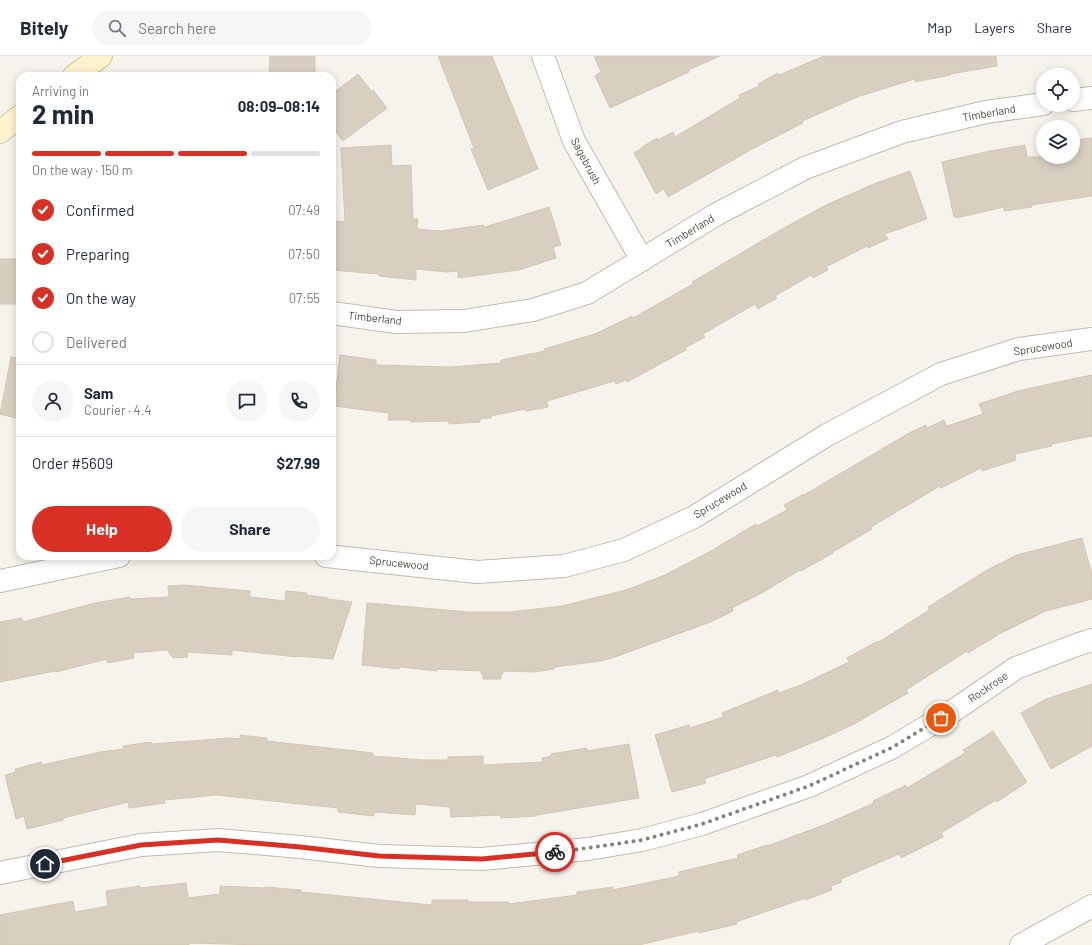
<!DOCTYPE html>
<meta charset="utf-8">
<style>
body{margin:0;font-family:Barlow,sans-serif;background:#f6f6f7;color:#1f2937;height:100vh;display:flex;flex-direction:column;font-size:15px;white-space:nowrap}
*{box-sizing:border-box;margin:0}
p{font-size:13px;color:#747a83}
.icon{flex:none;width:22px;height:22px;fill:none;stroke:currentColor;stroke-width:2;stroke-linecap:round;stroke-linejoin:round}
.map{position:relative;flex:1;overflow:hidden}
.side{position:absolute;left:16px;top:16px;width:320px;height:488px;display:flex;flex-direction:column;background:#fff;border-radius:12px;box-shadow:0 2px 10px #0003}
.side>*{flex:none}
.fabs{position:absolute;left:1036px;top:12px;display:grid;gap:8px}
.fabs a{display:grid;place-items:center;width:44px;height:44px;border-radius:50%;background:#fff;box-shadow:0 2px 10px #0003;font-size:20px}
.pin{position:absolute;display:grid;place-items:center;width:34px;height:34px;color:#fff;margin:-17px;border:2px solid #fff;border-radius:50%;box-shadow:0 1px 4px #0007}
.courier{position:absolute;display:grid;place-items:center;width:40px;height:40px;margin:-20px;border:3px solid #d93025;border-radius:50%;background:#fff;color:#222;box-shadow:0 1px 5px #0007}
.headline em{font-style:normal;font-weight:700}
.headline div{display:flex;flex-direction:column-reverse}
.headline{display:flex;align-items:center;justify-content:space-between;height:68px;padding:0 16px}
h1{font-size:26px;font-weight:700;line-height:30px}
.bar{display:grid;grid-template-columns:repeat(4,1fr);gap:6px 4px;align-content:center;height:48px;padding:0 16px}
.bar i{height:5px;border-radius:3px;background:#e0e1e3}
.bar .selected{background:#d93025}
.bar p{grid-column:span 4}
.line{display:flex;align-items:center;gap:10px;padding:0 16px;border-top:1px solid #e0e1e3}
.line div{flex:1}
.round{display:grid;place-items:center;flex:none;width:42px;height:42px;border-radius:21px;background:#f6f6f7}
ol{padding:0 16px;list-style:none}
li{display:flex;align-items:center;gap:12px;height:44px}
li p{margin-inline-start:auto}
li .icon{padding:4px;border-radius:50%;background:#d93025;color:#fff;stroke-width:4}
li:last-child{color:#747a83}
li i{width:22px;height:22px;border:2px solid #e0e1e3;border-radius:50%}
.primary-button{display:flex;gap:8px;margin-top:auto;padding:8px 16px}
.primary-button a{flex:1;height:46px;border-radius:24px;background:#d93025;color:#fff;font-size:16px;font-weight:700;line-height:46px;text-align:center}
.primary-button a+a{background:#f6f6f7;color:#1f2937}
header{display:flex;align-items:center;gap:24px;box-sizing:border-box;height:56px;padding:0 20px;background:#fff;border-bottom:1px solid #e0e1e3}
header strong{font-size:19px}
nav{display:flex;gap:22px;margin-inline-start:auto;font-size:14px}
.search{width:280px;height:36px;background:#f6f6f7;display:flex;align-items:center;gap:10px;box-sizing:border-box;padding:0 14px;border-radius:22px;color:#747a83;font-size:15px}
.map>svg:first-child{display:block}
</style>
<header>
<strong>Bitely</strong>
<div class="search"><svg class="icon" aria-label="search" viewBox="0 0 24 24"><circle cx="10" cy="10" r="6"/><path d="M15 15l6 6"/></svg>Search here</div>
<nav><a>Map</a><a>Layers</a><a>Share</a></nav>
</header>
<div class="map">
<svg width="1092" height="889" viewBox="0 0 1092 889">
<rect width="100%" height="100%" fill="#f6f3ec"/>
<path fill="#d8cfc1" stroke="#d3c7b4" d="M 270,0 L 315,0 L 315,20 L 269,20 Z
M 438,0 L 492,0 L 538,113 L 488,134 L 471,93 L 474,92 Z
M 594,0 L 720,0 L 688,14 L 689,16 L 610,52 L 595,20 L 601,16 Z
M 824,0 L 996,0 L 997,10 L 950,18 L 951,19 L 915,26 L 915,23 L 860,40 L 802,65 L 803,67 L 754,92 L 668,141 L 664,133 L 656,138 L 634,97 L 642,92 L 642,91 L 657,82 L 658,84 L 673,76 L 675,81 L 740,42 L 739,39 L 759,30 L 758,28 L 778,17 L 779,19 Z
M 358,18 L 372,36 L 373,34 L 387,52 L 343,85 L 332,71 L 332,38 Z
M 1092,82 L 1092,140 L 1031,149 L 1032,151 L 1004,155 L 1004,151 L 956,162 L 956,160 L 954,161 L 942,106 L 990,95 L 1025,89 L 1027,101 L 1073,101 L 1073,84 Z
M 391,89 L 392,110 L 411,109 L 413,163 L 418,163 L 417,173 L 441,175 L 484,169 L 485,171 L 549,151 L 561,189 L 553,191 L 556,202 L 519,214 L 458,222 L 458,215 L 447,216 L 416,213 L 416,224 L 379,220 L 379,218 L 332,214 L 332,168 L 335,168 L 335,165 L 345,166 L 341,92 Z
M 910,115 L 927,163 L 885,178 L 888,183 L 868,192 L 867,190 L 826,211 L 828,214 L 813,222 L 811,219 L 775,240 L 777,242 L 758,253 L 755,248 L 703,278 L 705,281 L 685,292 L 686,294 L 627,326 L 626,324 L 616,328 L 614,325 L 547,345 L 548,351 L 526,355 L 526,353 L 491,360 L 491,362 L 480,363 L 480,366 L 449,368 L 449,365 L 411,366 L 411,364 L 388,364 L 389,357 L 334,350 L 340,299 L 376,304 L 376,309 L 450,311 L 501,307 L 501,304 L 545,295 L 544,293 L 595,278 L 632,260 L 633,262 L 693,228 L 692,226 L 782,173 L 826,149 L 876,127 Z
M 0,203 L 20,203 L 20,248 L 0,248 Z
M 11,301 L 20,302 L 20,363 L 0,358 Z
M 1092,319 L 1092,380 L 1051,388 L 1052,390 L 1015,398 L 1016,404 L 982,415 L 981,412 L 941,432 L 940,430 L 871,471 L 872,473 L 833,496 L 833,497 L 801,515 L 800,514 L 762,537 L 732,552 L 733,555 L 713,565 L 615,601 L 601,605 L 554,611 L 554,613 L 534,616 L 503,615 L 503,618 L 501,618 L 501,623 L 483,623 L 483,618 L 481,618 L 481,615 L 437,613 L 437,615 L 400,611 L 399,613 L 362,609 L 367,547 L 468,556 L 510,556 L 562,550 L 626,534 L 665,519 L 709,496 L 756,468 L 757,470 L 787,454 L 784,449 L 804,438 L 804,439 L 909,377 L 926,369 L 927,372 L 944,364 L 947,370 L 983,358 L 979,348 L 1018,335 L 1077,322 Z
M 1082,482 L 1092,519 L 1092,543 L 1046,555 L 1001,577 L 968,597 L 967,595 L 906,634 L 908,637 L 854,668 L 824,682 L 777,701 L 776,699 L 704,723 L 706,727 L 672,736 L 655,679 L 689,669 L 690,672 L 723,661 L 722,657 L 778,634 L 779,637 L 803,628 L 849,606 L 847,602 L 878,585 L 879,586 L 929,554 L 928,551 L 987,514 L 1017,499 Z
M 184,529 L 250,535 L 250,541 L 285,545 L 286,535 L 307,537 L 307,539 L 328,542 L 328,543 L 352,546 L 333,603 L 297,600 L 297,601 L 232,594 L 232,599 L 187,596 L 188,601 L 173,602 L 167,594 L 133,597 L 134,602 L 107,607 L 107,603 L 56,616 L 55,615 L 0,626 L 0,566 L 22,562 L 23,566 L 95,547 L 130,541 L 130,543 L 169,541 L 168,530 Z
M 1092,628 L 1092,690 L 1051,713 L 1021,657 L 1046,643 Z
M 993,675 L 1027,726 L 997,746 L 996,744 L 941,777 L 943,781 L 901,802 L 899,798 L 841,823 L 842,826 L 831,830 L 832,834 L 806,844 L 805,842 L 736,866 L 737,868 L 699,877 L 699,875 L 639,889 L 261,889 L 189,887 L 189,889 L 0,889 L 0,859 L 73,845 L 75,856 L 108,850 L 106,835 L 140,830 L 140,832 L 186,827 L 188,842 L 220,838 L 220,830 L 265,832 L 265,831 L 301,834 L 301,836 L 432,849 L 432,844 L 468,844 L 468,846 L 509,846 L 509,848 L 577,839 L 577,836 L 613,831 L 613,834 L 679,820 L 679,816 L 738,802 L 737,799 L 767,789 L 767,790 L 824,769 L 874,747 L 873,745 L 906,729 L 907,732 L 965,697 L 963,694 Z
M 240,679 L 267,682 L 267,685 L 373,697 L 373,700 L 423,704 L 448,704 L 448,701 L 483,700 L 483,709 L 543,706 L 542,702 L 552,700 L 551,698 L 587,692 L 587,695 L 629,688 L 639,742 L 537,759 L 537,760 L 501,762 L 501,759 L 451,761 L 450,751 L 416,748 L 415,759 L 374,756 L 374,760 L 338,756 L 338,752 L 216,739 L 164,744 L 165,747 L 129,752 L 128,746 L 63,762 L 63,764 L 27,773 L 24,760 L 16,763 L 5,719 L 16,716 L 15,713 L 41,706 L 42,709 L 100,696 L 124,693 L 123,690 L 151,686 L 152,688 L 230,682 L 240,683 Z"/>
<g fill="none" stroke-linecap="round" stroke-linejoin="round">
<g stroke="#c2bbae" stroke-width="24">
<path id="street" d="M 543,0 L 574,85 L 642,204
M 1073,44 L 1092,42
M 332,257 L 396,266 L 464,265 L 533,254 L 587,237 L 717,158 L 805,112 L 902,76 L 986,56 L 1043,48
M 326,500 L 477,516 L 564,510 L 624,494 L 694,461 L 827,379 L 941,318 L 1019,293 L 1092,283
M 0,525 L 119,500
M 0,817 L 141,789 L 218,784 L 300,791 L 379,800 L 482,803 L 588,793 L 642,784 L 702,768 L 809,730 L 893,691 L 953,655 L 1016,612 L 1079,588 L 1092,584
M 1021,889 L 1092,850"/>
</g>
<g stroke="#d6c79b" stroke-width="24">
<path id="secondary" d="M 74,20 L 101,0
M 0,76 L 20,60"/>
</g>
<use href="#street" stroke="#fff" stroke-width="22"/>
<use href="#secondary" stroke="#fff3cd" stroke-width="22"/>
</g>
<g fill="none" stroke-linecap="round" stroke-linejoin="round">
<path stroke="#878178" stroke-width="4" stroke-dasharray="0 7.2" d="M 555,796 L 588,792 L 642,784 L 702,768 L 809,730 L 893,691 L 941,662"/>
<path stroke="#d93025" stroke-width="5" d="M 45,808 L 141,789 L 218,784 L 300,791 L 379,800 L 482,803 L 555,796"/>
</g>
<g text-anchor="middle" stroke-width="3" stroke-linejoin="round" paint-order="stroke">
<g font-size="11" fill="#4b4439" stroke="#fff">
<text transform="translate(989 57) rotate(-10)" y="4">Timberland</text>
<text transform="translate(586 105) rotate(62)" y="4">Sagebrush</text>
<text transform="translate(690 175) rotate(-31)" y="4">Timberland</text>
<text transform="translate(375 262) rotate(6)" y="4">Timberland</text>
<text transform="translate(1043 291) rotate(-9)" y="4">Sprucewood</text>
<text transform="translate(720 444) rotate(-31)" y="4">Sprucewood</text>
<text transform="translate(399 507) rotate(6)" y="4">Sprucewood</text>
<text transform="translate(988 631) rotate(-34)" y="4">Rockrose</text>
</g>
</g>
</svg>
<div class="fabs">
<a><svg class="icon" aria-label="locate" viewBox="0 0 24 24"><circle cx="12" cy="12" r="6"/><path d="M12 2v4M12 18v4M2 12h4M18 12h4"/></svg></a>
<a><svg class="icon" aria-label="layers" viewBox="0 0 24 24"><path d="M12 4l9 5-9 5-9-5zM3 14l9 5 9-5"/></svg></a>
</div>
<div class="pin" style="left:941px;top:662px;background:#ea580c"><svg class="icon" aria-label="bag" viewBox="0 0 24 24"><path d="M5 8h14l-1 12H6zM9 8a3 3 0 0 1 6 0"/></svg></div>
<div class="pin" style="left:45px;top:808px;background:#1f2937"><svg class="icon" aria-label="home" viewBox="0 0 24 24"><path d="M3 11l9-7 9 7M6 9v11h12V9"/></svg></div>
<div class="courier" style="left:555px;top:796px"><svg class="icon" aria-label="bike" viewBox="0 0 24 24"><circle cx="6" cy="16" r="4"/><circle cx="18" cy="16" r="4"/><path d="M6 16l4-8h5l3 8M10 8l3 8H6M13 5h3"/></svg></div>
<section class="side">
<div class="headline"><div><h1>2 min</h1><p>Arriving in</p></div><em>08:09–08:14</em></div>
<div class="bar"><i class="selected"></i><i class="selected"></i><i class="selected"></i><i></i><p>On the way · 150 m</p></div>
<ol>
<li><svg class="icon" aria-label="check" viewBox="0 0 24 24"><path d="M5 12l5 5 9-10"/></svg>Confirmed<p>07:49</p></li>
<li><svg class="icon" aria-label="check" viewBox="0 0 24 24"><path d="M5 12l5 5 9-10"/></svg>Preparing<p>07:50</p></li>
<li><svg class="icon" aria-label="check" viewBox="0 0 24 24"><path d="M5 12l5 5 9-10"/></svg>On the way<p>07:55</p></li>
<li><i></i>Delivered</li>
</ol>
<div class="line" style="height:72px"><a class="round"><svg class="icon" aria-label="person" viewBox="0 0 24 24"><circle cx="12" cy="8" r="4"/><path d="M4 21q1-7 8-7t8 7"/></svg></a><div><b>Sam</b><p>Courier · 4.4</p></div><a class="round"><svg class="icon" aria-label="chat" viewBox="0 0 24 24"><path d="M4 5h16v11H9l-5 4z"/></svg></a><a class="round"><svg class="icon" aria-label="phone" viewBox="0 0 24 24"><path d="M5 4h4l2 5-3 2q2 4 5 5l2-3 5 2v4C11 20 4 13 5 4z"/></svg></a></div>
<div class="line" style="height:52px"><div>Order #5609</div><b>$27.99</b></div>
<div class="primary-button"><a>Help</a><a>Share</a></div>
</section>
</div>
